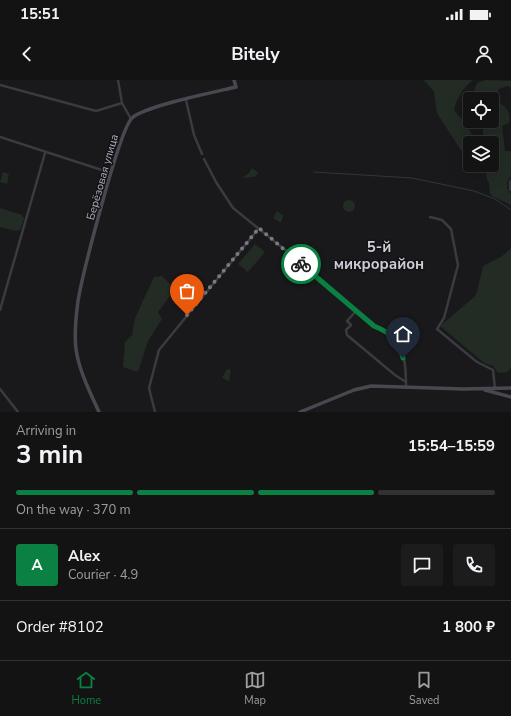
<!DOCTYPE html>
<meta charset="utf-8">
<style>
body{margin:0;font-family:"Nunito Sans",sans-serif;background:#1c1c1d;color:#f1f3f6;height:100vh;display:flex;flex-direction:column;font-size:15px;white-space:nowrap}
*{box-sizing:border-box;margin:0}
p{font-size:13px;color:#9d9ea0}
.icon{flex:none;width:22px;height:22px;fill:none;stroke:currentColor;stroke-width:2;stroke-linecap:round;stroke-linejoin:round}
.map{position:relative;height:332px;overflow:hidden}
.drawer{display:flex;flex-direction:column;background:#131314;flex:1}
.drawer>*{flex:none}
.buttons{position:absolute;left:463px;top:12px;display:grid;gap:8px}
.buttons a{display:grid;place-items:center;width:36px;height:36px;border-radius:4px;background:#131314;box-shadow:0 4px 16px #0002,0 0 0 1px #323234;font-size:20px}
.pin{position:absolute;display:grid;place-items:center;width:34px;height:34px;color:#fff;margin:-41px -17px;border-radius:50% 50% 50% 0;rotate:-45deg;box-shadow:0 0 4px #0007}
.pin .icon{rotate:45deg}
.courier{position:absolute;display:grid;place-items:center;width:40px;height:40px;margin:-20px;border:3px solid #0b8043;border-radius:50%;background:#fff;color:#222;box-shadow:0 1px 5px #0007}
.headline em{font-style:normal;font-weight:700}
.headline div{display:flex;flex-direction:column-reverse}
.headline{display:flex;align-items:center;justify-content:space-between;height:68px;padding:0 16px}
h1{font-size:26px;font-weight:700;line-height:30px}
.bar{display:grid;grid-template-columns:repeat(4,1fr);gap:6px 4px;align-content:center;height:48px;padding:0 16px}
.bar i{height:5px;border-radius:3px;background:#323234}
.bar .selected{background:#0b8043}
.bar p{grid-column:span 4}
.line{display:flex;align-items:center;gap:10px;padding:0 16px;border-top:1px solid #323234}
.line div{flex:1}
.round{display:grid;place-items:center;flex:none;width:42px;height:42px;border-radius:4px;background:#1c1c1d}
.status{display:flex;justify-content:space-between;align-items:center;height:28px;padding:0 20px;background:#131314;direction:ltr}
.status svg{height:11px;fill:currentColor}
header{display:flex;justify-content:space-between;align-items:center;height:52px;padding:0 16px;background:#131314;font-size:18px;font-weight:700}
.menu{display:flex;justify-content:space-around;align-items:center;height:56px;border-top:1px solid #323234;background:#131314;font-size:11px;color:#9d9ea0}
.menu a{display:grid;justify-items:center;gap:2px}
.menu .selected{color:#0b8043}
.map>svg:first-child{display:block}
</style>
<div class="status"><b>15:51</b><svg viewBox="0 0 49 12"><path d="M0 12V9h3v3zM5 12V6h3v6zM10 12V3h3v9zM15 12V0h3v12zM26 1h20v11H26zM47 4h2v5h-2z"/></svg></div>
<header><svg class="icon" aria-label="back" viewBox="0 0 24 24"><path d="M15 5l-7 7 7 7"/></svg>Bitely<svg class="icon" aria-label="person" viewBox="0 0 24 24"><circle cx="12" cy="8" r="4"/><path d="M4 21q1-7 8-7t8 7"/></svg></header>
<div class="map">
<svg width="511" height="332" viewBox="0 0 511 332">
<rect width="100%" height="100%" fill="#19191b"/>
<path fill="#232b25" d="M 424,0 L 473,0 C 463,8 457,17 454,30 L 466,44 L 474,59 L 480,60 L 483,55 L 483,49 L 492,41 L 492,19 L 475,19 L 473,14 L 477,3 L 486,0 L 511,1 L 511,7 L 507,6 L 499,9 L 496,14 L 497,21 C 506,27 511,31 509,43 L 502,46 L 505,71 L 511,71 L 511,96 L 507,102 L 507,108 L 511,115 L 511,125 L 492,116 L 490,113 L 489,103 L 487,100 L 486,91 L 493,86 L 497,80 L 492,72 L 492,63 L 470,63 L 470,75 L 462,72 L 437,33 L 434,12 Z
M 252,88 L 259,93 L 254,97 L 242,98 L 249,93 Z
M 3,92 L 9,94 L 7,104 L 0,102 Z
M343 126a6 6 0 1 1 12 0a6 6 0 1 1-12 0Z
M 0,128 L 22,135 L 24,139 L 20,150 L 16,151 L 0,147 Z
M 277,131 L 282,135 L 284,134 L 281,143 L 273,138 Z
M 255,164 L 265,172 L 248,192 L 238,184 Z
M 511,168 L 511,288 L 507,292 L 498,293 L 493,286 L 484,283 L 440,246 L 474,217 L 477,212 L 483,186 L 501,177 Z
M 162,196 L 175,209 L 158,232 L 162,239 L 148,261 L 138,292 L 123,287 L 125,262 L 132,255 L 135,238 L 154,197 Z
M 227,289 L 231,290 L 229,301 L 222,298 Z"/>
<g fill="none" stroke-linecap="round" stroke-linejoin="round">
<path stroke="#2f363f" stroke-width="1" d="M 314,92 L 412,98 L 474,111 L 495,119 L 511,130"/>
<path stroke="#2f363f" stroke-width="4.5" d="M 511,102 L 511,109"/>
<path stroke="#3a3a40" stroke-width="2.5" d="M 118,0 L 122,23 L 131,39
M 0,5 L 96,31 L 122,23
M 186,20 L 194,55 L 202,74
M 0,57 L 111,93
M 204,79 L 216,102 L 233,128 L 289,173 L 374,246 C 404,259 406,276 406,306
M 430,137 L 442,140 L 451,149 L 458,185 L 444,238 L 437,249 L 477,282 L 493,290 L 495,309
M 0,230 L 45,73
M 356,231 L 347,241 L 351,245 L 346,250 L 347,255 L 395,295 L 406,302
M 0,309 L 18,332
M 155,332 L 149,308 L 159,270 L 259,148"/>
<path stroke="#484950" stroke-width="3.5" d="M 485,310 L 511,317
M 99,332 C 90,312 79,291 76,269 C 74,254 76,236 78,221 C 82,197 119,50 132,38 C 145,26 215,12 236,7 L 234,0
M 300,332 L 354,310 L 371,306 L 463,309 L 511,308"/>
</g>
<g fill="none" stroke-linecap="round" stroke-linejoin="round">
<path stroke="#797a82" stroke-width="4" stroke-dasharray="0 7.2" d="M 187,235 L 259,148 L 301,184"/>
<path stroke="#0b8043" stroke-width="5" d="M 301,184 L 374,246 C 391,253 399,260 403,278"/>
</g>
<g text-anchor="middle" stroke-width="3" stroke-linejoin="round" paint-order="stroke">
<g font-size="11" fill="#acaeba" stroke="#141416">
<text transform="translate(102 97) rotate(-74)" y="4">Берёзовая улица</text>
</g>
<g font-size="15" font-weight="bold" fill="#ccced6" stroke="#141416">
<text x="379" y="172">5-й<tspan x="379" dy="17">микрорайон</tspan></text>
</g>
</g>
</svg>
<div class="buttons">
<a><svg class="icon" aria-label="locate" viewBox="0 0 24 24"><circle cx="12" cy="12" r="6"/><path d="M12 2v4M12 18v4M2 12h4M18 12h4"/></svg></a>
<a><svg class="icon" aria-label="layers" viewBox="0 0 24 24"><path d="M12 4l9 5-9 5-9-5zM3 14l9 5 9-5"/></svg></a>
</div>
<div class="pin" style="left:187px;top:235px;background:#ea580c"><svg class="icon" aria-label="bag" viewBox="0 0 24 24"><path d="M5 8h14l-1 12H6zM9 8a3 3 0 0 1 6 0"/></svg></div>
<div class="pin" style="left:403px;top:278px;background:#1f2937"><svg class="icon" aria-label="home" viewBox="0 0 24 24"><path d="M3 11l9-7 9 7M6 9v11h12V9"/></svg></div>
<div class="courier" style="left:301px;top:184px"><svg class="icon" aria-label="bike" viewBox="0 0 24 24"><circle cx="6" cy="16" r="4"/><circle cx="18" cy="16" r="4"/><path d="M6 16l4-8h5l3 8M10 8l3 8H6M13 5h3"/></svg></div>
</div>
<section class="drawer">
<div class="headline"><div><h1>3 min</h1><p>Arriving in</p></div><em>15:54–15:59</em></div>
<div class="bar"><i class="selected"></i><i class="selected"></i><i class="selected"></i><i></i><p>On the way · 370 m</p></div>
<div class="line" style="height:72px"><b class="round" style="background:#0b8043;color:#fff">A</b><div><b>Alex</b><p>Courier · 4.9</p></div><a class="round"><svg class="icon" aria-label="chat" viewBox="0 0 24 24"><path d="M4 5h16v11H9l-5 4z"/></svg></a><a class="round"><svg class="icon" aria-label="phone" viewBox="0 0 24 24"><path d="M5 4h4l2 5-3 2q2 4 5 5l2-3 5 2v4C11 20 4 13 5 4z"/></svg></a></div>
<div class="line" style="height:52px"><div>Order #8102</div><b>1 800 ₽</b></div>
</section>
<nav class="menu">
<a class="selected"><svg class="icon" aria-label="home" viewBox="0 0 24 24"><path d="M3 11l9-7 9 7M6 9v11h12V9"/></svg>Home</a>
<a><svg class="icon" aria-label="map" viewBox="0 0 24 24"><path d="M3 6l6-2 6 2 6-2v14l-6 2-6-2-6 2zM9 4v14M15 6v14"/></svg>Map</a>
<a><svg class="icon" aria-label="saved" viewBox="0 0 24 24"><path d="M7 4h10v16l-5-4-5 4z"/></svg>Saved</a>
</nav>
